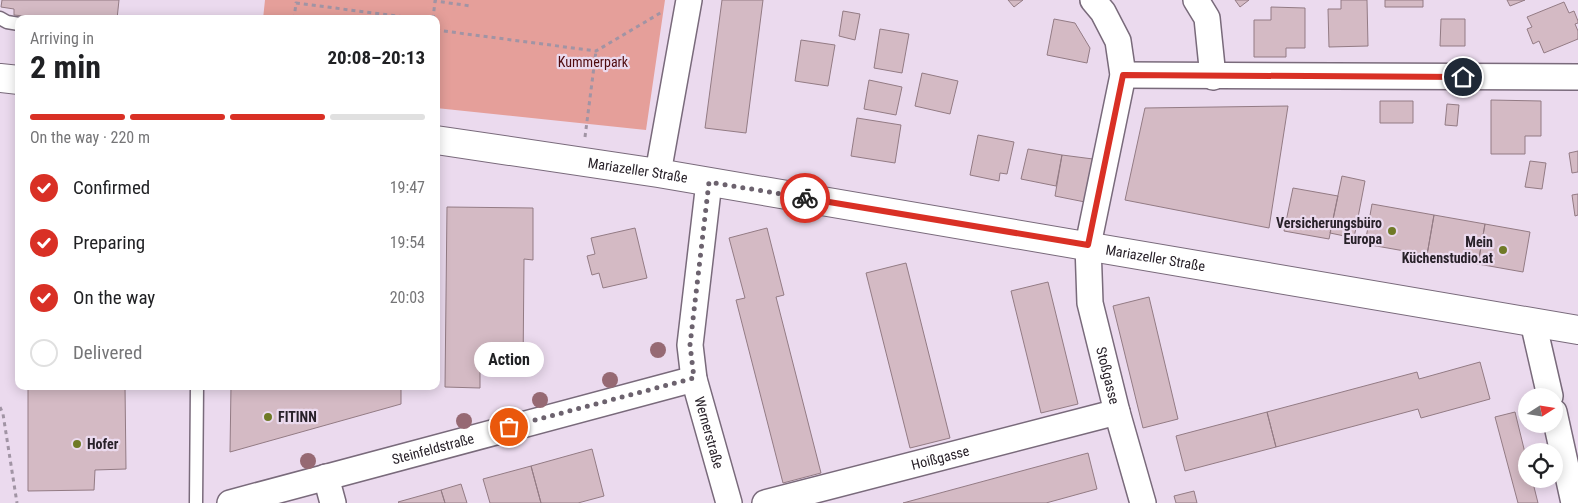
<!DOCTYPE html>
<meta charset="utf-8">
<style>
body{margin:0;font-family:"Roboto Condensed",sans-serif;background:#f6f6f6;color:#202124;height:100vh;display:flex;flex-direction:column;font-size:19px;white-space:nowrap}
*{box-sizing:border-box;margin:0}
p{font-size:16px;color:#757577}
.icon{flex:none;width:28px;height:28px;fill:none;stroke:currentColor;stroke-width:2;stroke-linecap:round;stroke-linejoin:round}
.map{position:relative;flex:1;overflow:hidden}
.panel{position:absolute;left:15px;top:15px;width:425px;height:375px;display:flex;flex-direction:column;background:#fff;border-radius:10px;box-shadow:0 2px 12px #0003}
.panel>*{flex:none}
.needle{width:32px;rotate:78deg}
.tools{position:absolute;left:1518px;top:388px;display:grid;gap:10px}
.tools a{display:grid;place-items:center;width:45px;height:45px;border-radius:50%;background:#fff;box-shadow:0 2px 12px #0003;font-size:25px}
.pin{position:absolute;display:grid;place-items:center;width:42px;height:42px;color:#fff;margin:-21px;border:2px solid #fff;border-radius:50%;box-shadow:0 1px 5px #0007}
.courier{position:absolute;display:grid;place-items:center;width:50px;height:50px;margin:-25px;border:4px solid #d93025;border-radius:50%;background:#fff;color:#222;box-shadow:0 1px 6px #0007}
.bubble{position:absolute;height:35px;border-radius:18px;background:#fff;box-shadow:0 2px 12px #0003;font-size:16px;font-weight:700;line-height:35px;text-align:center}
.summary em{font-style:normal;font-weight:700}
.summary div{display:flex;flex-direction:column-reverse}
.summary{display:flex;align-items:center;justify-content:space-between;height:85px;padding:0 15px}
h1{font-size:32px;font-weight:700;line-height:38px}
.bar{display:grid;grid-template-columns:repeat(4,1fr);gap:8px 5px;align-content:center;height:60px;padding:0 15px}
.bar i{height:6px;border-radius:4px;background:#e0e0e0}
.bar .selected{background:#d93025}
.bar p{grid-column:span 4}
ol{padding:0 15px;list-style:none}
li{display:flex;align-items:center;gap:15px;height:55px}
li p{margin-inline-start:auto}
li .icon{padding:5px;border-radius:50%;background:#d93025;color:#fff;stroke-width:4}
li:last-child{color:#757577}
li i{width:28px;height:28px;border:2px solid #e0e0e0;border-radius:50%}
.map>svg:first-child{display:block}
</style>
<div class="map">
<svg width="1578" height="503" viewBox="0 0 1578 503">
<rect width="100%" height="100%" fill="#ebdaee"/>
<path fill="#e59f9a" d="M 265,0 L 665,0 L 646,130 L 436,108 L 436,19 L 263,19 Z"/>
<path fill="#d4bac4" stroke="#937b84" d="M 2,0 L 119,0 L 117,19 L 53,19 L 14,15 L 14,9 L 1,7 Z
M 722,0 L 763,0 L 746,133 L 705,128 Z
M 1008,0 L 1023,0 L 1014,7 Z
M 1235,0 L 1249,0 L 1240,7 Z
M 1341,0 L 1367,0 L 1368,46 L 1329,47 L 1328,9 L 1341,9 Z
M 1385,0 L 1423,0 L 1423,7 L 1385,7 Z
M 1507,0 L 1525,0 L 1510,6 Z
M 1564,2 L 1569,13 L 1574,11 L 1578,21 L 1578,23 L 1575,24 L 1578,31 L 1578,39 L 1544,53 L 1539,41 L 1533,44 L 1527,29 L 1532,27 L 1527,17 Z
M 1271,7 L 1305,8 L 1305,48 L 1286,48 L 1286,57 L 1254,57 L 1254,20 L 1271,20 Z
M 843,11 L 860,14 L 855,40 L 839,36 Z
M 1054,19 L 1075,23 L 1090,48 L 1087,63 L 1047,55 Z
M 1441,19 L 1465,19 L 1465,46 L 1440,46 Z
M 880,29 L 909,34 L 902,73 L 874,68 Z
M 801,40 L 835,45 L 828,86 L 795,81 Z
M 922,73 L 958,81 L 950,114 L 915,106 Z
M 869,80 L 902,87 L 896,115 L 864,109 Z
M 1491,100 L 1541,101 L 1541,136 L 1525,136 L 1525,154 L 1491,154 Z
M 1380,101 L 1413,101 L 1413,123 L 1380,123 Z
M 1447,104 L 1459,105 L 1457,126 L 1445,125 Z
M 1288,106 L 1269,228 L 1125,200 L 1145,108 Z
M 857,118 L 901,125 L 895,163 L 851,156 Z
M 978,135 L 1014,142 L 1007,174 L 1000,173 L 999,181 L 970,175 Z
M 1028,149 L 1062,155 L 1056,186 L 1021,179 Z
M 1578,151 L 1578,172 L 1572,173 L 1569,153 Z
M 1062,155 L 1093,159 L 1085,202 L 1055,196 Z
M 1530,161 L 1546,163 L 1542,189 L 1525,187 Z
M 1342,176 L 1365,181 L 1354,238 L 1330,233 Z
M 1293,188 L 1338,196 L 1329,239 L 1284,231 Z
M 1578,194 L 1578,215 L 1575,216 L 1572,195 Z
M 1372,204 L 1434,215 L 1427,255 L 1365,244 Z
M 447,207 L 533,208 L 533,260 L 524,259 L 523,370 L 480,370 L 480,388 L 445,387 Z
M 1434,215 L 1485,224 L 1478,264 L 1427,255 Z
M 1485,224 L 1530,232 L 1523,272 L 1478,264 Z
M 635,228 L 647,278 L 603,288 L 599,273 L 592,275 L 587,256 L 595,254 L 591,238 Z
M 767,228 L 784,295 L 776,297 L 821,473 L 783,483 L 736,300 L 745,298 L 729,238 Z
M 906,263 L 950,438 L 910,448 L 866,273 Z
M 1048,282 L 1078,404 L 1041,413 L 1011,291 Z
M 1149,297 L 1178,419 L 1143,428 L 1113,306 Z
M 1480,362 L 1490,399 L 1421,418 L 1418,409 L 1276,447 L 1267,412 L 1417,372 L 1419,379 Z
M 28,386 L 125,386 L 126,469 L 95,470 L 94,490 L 28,491 Z
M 231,386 L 401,386 L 401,404 L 230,452 Z
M 1267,412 L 1276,447 L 1185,471 L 1176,436 Z
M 1515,412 L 1526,457 L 1526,479 L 1532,479 L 1538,503 L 1518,503 L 1495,417 Z
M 592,449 L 604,496 L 578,503 L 541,503 L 531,466 Z
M 1088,453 L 1097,489 L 1046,503 L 903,503 Z
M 531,466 L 541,503 L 490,503 L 483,479 Z
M 461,484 L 467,503 L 445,503 L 441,490 Z
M 441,490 L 445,503 L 399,503 L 398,502 Z
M 1194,491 L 1197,503 L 1176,503 L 1174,496 Z"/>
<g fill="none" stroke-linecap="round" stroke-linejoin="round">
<g stroke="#796a7b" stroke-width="15">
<path id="lane" d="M 0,18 L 7,22 L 19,24
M 196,503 L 197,386"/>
</g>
<g stroke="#796a7b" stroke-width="28">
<g id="street">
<path id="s1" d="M 1093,0 L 1103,12 L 1118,41 L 1123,75 L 1088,245 L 1090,303 L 1117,412 L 1143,503"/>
<path d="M 1196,0 L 1207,18 L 1213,77"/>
<path d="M 1123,75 L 1578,77"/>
<path d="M 658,173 L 689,0"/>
<path id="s2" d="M 709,182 L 690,345 L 694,379 L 729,503"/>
<path d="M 1533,322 L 1550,396"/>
<path d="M 1554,412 L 1574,503"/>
<path d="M 326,477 L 333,503"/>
<path id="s3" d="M 230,503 L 694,379"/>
<path id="s4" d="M 765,503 L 1117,412"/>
</g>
</g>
<g stroke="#796a7b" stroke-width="30">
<g id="primary">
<path d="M 0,78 L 19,80"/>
<path id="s5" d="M 436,140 L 658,173 L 1578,330"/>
</g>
</g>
<path stroke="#a194a4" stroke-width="3" stroke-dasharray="4 4" stroke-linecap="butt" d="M 117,19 L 119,19
M 294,19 L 296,3 L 420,19
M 433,19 L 435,1 L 471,6
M 436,30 L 596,51 L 662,12
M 585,137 L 596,51
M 0,407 L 3,414 L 17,503"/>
<use href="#lane" stroke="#fff" stroke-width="12"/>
<use href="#street" stroke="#fff" stroke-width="25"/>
<use href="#primary" stroke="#fff" stroke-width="28"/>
</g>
<g fill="#966973">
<circle cx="658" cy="350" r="8"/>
<circle cx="610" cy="380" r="8"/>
<circle cx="540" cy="400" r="8"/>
<circle cx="464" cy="421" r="8"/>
<circle cx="308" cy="461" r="8"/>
</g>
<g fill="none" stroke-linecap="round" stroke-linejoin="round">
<path stroke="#6c626e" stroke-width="5" stroke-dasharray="0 9" d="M 509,427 L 694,378 L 690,345 L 709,182 L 805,198"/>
<path stroke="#d93025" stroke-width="6" d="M 805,198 L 1088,245 L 1123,75 L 1463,77"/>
</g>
<g fill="#6f7a26" stroke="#ebdaee" stroke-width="2">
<circle cx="1392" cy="231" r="5"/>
<circle cx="1503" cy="250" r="5"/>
<circle cx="268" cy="417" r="5"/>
<circle cx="77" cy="444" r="5"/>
</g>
<g text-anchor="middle" stroke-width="4.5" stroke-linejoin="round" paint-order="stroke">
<g font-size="14" fill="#500c0f" stroke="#ebdaee">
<text x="593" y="67">Kummerpark</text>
</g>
<g font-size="14" fill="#282129" stroke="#ebdaee">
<text dy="5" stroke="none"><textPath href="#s5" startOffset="204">Mariazeller Straße</textPath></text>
<text dy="5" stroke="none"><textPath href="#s5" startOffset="729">Mariazeller Straße</textPath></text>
<text dy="5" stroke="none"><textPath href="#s1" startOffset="389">Stoßgasse</textPath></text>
<text dy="5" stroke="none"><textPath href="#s2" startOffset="254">Wernerstraße</textPath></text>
<text dy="5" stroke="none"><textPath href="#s3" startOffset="210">Steinfeldstraße</textPath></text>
<text dy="5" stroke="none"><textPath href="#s4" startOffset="181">Hoißgasse</textPath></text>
</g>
<g font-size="14" font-weight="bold" fill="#282129" stroke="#ebdaee" text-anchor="end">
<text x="1382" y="228">Versicherungsbüro<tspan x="1382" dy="16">Europa</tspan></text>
<text x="1493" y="247">Mein<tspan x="1493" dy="16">Küchenstudio.at</tspan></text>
<text x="278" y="422" text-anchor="start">FITINN</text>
<text x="87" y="449" text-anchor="start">Hofer</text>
</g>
</g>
</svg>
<div class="tools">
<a><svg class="needle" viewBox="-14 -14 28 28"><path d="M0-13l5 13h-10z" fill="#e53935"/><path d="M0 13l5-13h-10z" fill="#757577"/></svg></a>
<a><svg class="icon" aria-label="locate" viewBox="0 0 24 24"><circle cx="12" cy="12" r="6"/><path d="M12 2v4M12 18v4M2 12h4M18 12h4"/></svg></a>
</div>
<div class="pin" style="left:509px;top:427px;background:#ea580c"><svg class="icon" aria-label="bag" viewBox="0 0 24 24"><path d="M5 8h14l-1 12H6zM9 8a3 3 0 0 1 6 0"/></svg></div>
<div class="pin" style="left:1463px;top:77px;background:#1f2937"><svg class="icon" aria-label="home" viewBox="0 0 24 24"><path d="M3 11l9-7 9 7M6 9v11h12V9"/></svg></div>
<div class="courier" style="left:805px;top:198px"><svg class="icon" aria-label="bike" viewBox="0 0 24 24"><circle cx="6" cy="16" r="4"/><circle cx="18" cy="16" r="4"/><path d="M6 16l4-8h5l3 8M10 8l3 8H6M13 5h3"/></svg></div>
<div class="bubble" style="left:474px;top:342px;width:70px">Action</div>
<section class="panel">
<div class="summary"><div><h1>2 min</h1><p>Arriving in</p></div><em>20:08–20:13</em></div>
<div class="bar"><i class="selected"></i><i class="selected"></i><i class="selected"></i><i></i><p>On the way · 220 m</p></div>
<ol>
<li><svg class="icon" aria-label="check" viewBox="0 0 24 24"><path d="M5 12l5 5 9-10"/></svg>Confirmed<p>19:47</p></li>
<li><svg class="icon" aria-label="check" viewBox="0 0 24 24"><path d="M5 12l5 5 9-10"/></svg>Preparing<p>19:54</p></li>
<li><svg class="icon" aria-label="check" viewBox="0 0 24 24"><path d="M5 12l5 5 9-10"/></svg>On the way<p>20:03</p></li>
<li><i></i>Delivered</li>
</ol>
</section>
</div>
